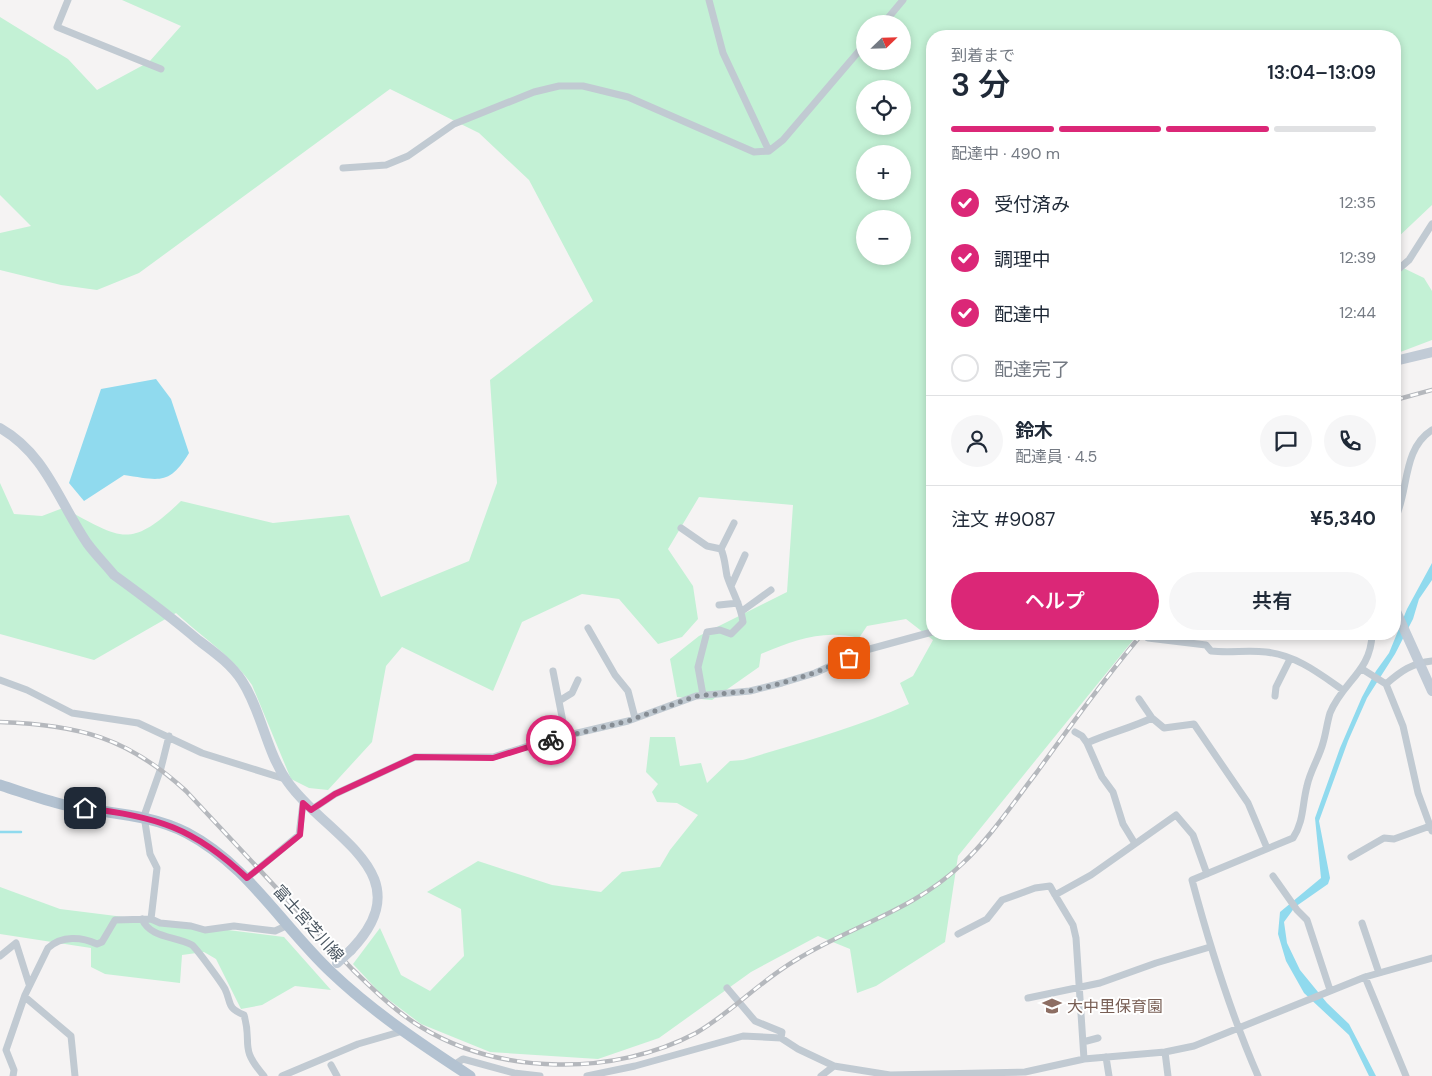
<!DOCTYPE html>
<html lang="ja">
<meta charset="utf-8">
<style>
body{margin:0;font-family:"DM Sans","Noto Sans JP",sans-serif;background:#f6f6f7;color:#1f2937;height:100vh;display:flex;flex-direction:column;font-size:19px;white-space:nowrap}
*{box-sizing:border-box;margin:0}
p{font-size:16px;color:#747a83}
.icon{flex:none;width:28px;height:28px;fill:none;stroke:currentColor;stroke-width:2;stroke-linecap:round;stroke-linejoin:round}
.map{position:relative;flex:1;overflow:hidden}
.panel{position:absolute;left:926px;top:30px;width:475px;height:610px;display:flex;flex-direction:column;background:#fff;border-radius:20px;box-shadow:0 2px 8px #0003}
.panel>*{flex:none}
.needle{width:32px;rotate:67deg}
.tools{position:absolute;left:856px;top:15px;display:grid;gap:10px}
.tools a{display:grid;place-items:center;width:55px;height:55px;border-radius:50%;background:#fff;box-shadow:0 2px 8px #0003;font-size:25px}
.pin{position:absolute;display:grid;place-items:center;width:42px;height:42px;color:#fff;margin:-21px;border-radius:10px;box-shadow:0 2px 8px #0006}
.courier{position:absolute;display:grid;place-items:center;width:50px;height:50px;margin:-25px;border:4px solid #db2777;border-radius:50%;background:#fff;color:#222;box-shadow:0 1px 6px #0007}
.head em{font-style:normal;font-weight:600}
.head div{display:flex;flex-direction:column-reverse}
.head{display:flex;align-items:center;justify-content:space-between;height:85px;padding:0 25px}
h1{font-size:32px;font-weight:600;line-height:38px}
.bar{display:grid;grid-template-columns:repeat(4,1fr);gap:8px 5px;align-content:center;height:60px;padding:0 25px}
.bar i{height:6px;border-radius:4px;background:#e0e1e3}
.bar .active{background:#db2777}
.bar p{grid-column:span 4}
.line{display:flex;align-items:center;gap:12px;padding:0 25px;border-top:1px solid #e0e1e3}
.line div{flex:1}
.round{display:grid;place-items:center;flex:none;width:52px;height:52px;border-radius:26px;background:#f6f6f7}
ol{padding:0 25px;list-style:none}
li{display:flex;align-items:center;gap:15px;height:55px}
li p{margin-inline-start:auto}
li .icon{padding:5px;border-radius:50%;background:#db2777;color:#fff;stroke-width:4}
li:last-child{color:#747a83}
li i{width:28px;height:28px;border:2px solid #e0e1e3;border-radius:50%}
.primary-button{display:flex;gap:10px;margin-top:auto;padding:10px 25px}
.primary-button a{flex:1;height:58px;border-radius:30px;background:#db2777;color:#fff;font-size:20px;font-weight:600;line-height:58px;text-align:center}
.primary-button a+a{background:#f6f6f7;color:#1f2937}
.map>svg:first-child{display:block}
</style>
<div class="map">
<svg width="1432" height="1076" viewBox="0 0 1432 1076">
<rect width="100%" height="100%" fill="#f5f3f3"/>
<path fill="#c3f1d5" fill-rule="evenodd" d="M 122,0 L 1432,0 L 1432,205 L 1395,240 L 1395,36 L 932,36 L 932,634 L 1138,634 L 958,856 L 945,942 L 876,986 L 857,993 L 850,949 L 818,936 L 751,972 L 659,1038 L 598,1059 L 490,1052 L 421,1024 L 381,994 L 353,964 L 380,928 L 401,975 L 430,991 L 464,956 L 461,909 L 427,892 L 478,861 L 552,885 L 601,892 L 622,872 L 660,867 L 670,850 L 698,815 L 677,803 L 657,802 L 652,792 L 658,784 L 646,772 L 650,737 L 675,737 L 680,766 L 701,763 L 707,783 L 730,761 L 743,760 C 799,743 856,728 909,704 L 900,683 L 913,676 L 933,640 L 906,619 L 867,626 L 859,638 C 823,629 795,640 761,654 L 759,667 L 712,700 L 677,697 L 670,659 L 699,636 L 787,592 L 793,505 L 699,497 L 668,549 L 693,586 L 698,619 L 682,637 L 658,644 L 619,599 L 582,594 L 522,622 L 493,691 L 402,647 L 386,666 L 372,742 L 328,790 L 309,788 L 291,779 L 252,685 C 233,657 202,637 176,613 L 94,660 L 0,634 L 0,483 L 14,514 L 42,516 L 63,508 C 121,538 129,551 181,501 L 273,523 L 349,515 L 381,597 L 469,561 L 497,483 L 490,380 L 593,301 L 529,180 L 479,133 L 390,89 L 139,273 L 97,290 L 61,285 L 0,270 L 0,233 L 31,226 L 0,195 L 0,17 L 68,59 L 97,90 L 149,62 L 181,26 ZM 865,24 L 902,24 L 902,61 L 865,61 ZM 865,89 L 902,89 L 902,126 L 865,126 ZM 865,154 L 902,154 L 902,191 L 865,191 ZM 865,219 L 902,219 L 902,256 L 865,256 Z
M 1395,264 L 1424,278 L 1432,291 L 1432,340 L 1395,354 Z
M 0,887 L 60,909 L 284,937 L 331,990 L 295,986 L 262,1005 L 241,1009 L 216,959 L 204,952 L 182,955 L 180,983 L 105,974 L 91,967 L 91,948 L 0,934 Z"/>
<path fill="#90daee" d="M 156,379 L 171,399 L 189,453 C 169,486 159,480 124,475 L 84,501 L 69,483 L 101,389 Z
M 1432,563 L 1432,580 L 1419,599 L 1413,619 L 1395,654 L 1367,698 L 1348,741 L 1319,821 L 1330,878 L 1328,884 L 1295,907 L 1284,922 L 1287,943 L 1300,970 L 1327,1003 L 1349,1024 L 1376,1076 L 1369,1076 L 1349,1035 L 1304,993 L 1286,961 L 1278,934 L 1280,912 L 1321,878 L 1315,818 L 1340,748 L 1362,697 L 1376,671 L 1389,653 L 1407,609 Z"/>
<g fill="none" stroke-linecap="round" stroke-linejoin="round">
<path stroke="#90daee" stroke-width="2.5" d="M 0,832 L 21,832"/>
<path stroke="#c1cad2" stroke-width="7" d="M 68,0 L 57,27 L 161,69
M 709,0 L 723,53 L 769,151
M 883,24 L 903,0
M 343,168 L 386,165 L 408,156 L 454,124 L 534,92 L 559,86 L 583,86 L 628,97 L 754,152 L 769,151 L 783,140 L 865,44
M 1395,272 L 1409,260 L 1432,224
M 1395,519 C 1409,491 1402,449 1432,430
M 681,528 L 707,546 L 721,549 C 725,558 725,566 727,576 C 732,592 741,605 743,622 L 731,634 L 720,630 L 707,632 L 698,667 L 703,695
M 721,549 L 734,523
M 731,586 L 745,555
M 719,605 L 738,603
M 742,611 L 771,590
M 588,628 L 615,675 L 628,691 L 635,718
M 1148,638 L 1206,645 L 1211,651 C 1229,653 1248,650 1266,652 C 1296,655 1320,674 1343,690
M 1432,661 C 1412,663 1401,671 1386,684 L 1403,726 L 1418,793 L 1432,831
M 1362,669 L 1386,684
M 553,671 L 566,737
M 0,680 L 27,690 L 72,713 L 138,723 L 202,753 L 285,779
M 1275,696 L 1276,687 L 1290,659
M 1139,699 L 1152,718 L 1164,728 L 1194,724 L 1248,803 L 1267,848
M 559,701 L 572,693 L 578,680
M 1075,732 L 1082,736 L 1087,743 L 1102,777 L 1113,792 L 1123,824 L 1134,842
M 1087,743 C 1109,733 1131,728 1152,718
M 311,810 L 335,794 L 415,757 L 493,757 L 544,741 L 628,721 L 696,696 L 750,691 L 782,683 L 815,673 L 866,650 L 932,632
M 1351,857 L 1384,838 L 1394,839 L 1430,826
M 1273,876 L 1297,910 L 1307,920 L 1330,990
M 247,878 L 299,835 L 303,803
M 142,919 C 150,938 175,936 192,945 C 197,949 221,982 225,989 C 232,1004 226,1007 244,1015 C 253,1045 238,1046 264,1076
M 151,919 L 157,868 L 150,854 L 144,816 L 161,768 L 169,736
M 1362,923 L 1379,973
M 958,934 L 987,919 L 1002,900 L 1035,888 L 1050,886 L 1055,895
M 0,956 L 16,943 L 29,984
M 1365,977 L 1406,1076
M 727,988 L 755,1021 L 782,1032 L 781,1038
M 25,997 L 71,1036 L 75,1076
M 1028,998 L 1100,983 L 1156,963 L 1210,947
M 1083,1042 L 1098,1038
M 1165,1052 L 1168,1076
M 1106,1057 L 1109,1076
M 1084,1059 L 1076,938 L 1073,925 L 1055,895 L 1091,875 L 1176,815 L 1193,835 L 1207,874
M 331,1065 L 337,1076
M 454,1065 L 463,1059 L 514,1073 L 540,1076
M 13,1076 L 14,1070 L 6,1050 L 25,995 L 48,948 C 62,935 82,937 97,944 L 102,942 L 115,920 L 151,919 L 160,923 L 191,926 L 205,930 L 234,926 L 275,931 L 288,925
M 282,1076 L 358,1044 L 403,1031
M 587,1076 L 635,1066 L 743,1036 L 781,1038 L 798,1049 L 834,1066 L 890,1075 L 1025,1072 L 1084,1059 L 1165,1052 L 1194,1046 L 1365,977 L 1432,958
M 821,1076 L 834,1066
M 1258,1076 C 1230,1012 1210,947 1192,880 L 1293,838 C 1304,821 1302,805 1307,786 C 1310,771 1319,758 1323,743 C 1326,733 1327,723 1330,713 C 1343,681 1371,672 1372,634"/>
<path stroke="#c1cbd6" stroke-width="10" d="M 1395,361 L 1432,352
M 0,428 C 46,454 59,502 87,543 C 95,554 105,564 114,575 C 143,596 171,617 198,640 C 214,652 231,664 242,681 C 262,712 266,751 287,781 C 326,837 425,873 351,950
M 1395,609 L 1432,691"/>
<path stroke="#b3c2d1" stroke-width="11" d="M 0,785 C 22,792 43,800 65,805 C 107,814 148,813 187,833 C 248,865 282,926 331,972 C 373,1012 421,1044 470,1076"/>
<g stroke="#b5b8bd" stroke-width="4.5">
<path id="rail" d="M 1395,400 L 1432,390
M 0,722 C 79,725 127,737 186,791 L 353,970 C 375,991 396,1012 421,1027 C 501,1076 615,1076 696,1033 C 732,1012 760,981 796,960 C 853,925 913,911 962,864 C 991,837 1013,803 1037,772 C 1071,725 1105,678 1142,634"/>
</g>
<use href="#rail" stroke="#fff" stroke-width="2.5" stroke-dasharray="8" stroke-linecap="butt"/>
<path stroke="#c1cbd6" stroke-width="10" d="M 337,963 L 351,950"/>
</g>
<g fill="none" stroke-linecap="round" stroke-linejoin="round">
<path stroke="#868d94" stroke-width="5" stroke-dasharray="0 9" d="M 551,740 L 628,721 L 696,696 L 750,691 L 782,683 L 814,673 L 849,658"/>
<path stroke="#db2777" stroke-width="6" d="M 85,808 C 157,817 193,827 247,878 L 300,835 L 303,803 L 311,810 L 335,794 L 415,757 L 493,758 L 551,740"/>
</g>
<defs>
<g id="school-bare" transform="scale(1.5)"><path d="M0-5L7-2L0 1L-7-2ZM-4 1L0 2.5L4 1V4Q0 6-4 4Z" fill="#8d6e63" stroke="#fff" stroke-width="2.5" paint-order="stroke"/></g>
</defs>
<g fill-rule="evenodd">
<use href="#school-bare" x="1052" y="1006"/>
</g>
<g text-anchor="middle" stroke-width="4" stroke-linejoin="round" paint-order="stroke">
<g font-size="16" fill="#4a5661" stroke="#fff">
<text transform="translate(309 923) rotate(48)" y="6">富士宮芝川線</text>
</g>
<g font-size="16" fill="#785e54" stroke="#fff" text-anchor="start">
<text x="1067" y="1012">大中里保育園</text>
</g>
</g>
</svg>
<div class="tools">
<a><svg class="needle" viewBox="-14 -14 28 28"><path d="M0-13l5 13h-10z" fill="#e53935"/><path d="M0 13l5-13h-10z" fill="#747a83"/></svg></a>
<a><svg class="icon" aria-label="locate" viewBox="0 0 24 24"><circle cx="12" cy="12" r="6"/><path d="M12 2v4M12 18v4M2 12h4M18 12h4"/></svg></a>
<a>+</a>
<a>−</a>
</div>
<div class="pin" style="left:849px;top:658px;background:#ea580c"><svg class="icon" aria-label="bag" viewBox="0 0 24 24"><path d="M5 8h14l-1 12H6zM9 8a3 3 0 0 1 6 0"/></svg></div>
<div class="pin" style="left:85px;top:808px;background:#1f2937"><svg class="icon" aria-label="home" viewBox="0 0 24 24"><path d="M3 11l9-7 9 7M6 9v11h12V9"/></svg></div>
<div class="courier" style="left:551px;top:740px"><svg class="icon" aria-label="bike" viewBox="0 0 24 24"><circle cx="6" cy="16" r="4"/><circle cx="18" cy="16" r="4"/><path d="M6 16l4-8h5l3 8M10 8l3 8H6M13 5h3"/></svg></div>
<section class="panel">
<div class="head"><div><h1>3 分</h1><p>到着まで</p></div><em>13:04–13:09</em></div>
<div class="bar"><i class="active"></i><i class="active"></i><i class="active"></i><i></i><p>配達中 · 490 m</p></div>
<ol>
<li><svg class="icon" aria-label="check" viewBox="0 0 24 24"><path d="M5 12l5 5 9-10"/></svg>受付済み<p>12:35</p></li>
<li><svg class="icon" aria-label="check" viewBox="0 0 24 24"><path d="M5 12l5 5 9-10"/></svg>調理中<p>12:39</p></li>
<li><svg class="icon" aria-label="check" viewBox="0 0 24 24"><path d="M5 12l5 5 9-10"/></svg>配達中<p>12:44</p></li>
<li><i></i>配達完了</li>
</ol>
<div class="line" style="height:90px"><a class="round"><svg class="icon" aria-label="person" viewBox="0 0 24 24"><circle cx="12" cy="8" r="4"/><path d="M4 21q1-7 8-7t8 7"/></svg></a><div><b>鈴木</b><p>配達員 · 4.5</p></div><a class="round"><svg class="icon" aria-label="chat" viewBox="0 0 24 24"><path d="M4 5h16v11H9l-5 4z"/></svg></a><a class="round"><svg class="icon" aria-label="phone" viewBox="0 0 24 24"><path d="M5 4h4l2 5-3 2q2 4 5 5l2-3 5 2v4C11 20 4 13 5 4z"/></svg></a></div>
<div class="line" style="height:65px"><div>注文 #9087</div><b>¥5,340</b></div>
<div class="primary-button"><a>ヘルプ</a><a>共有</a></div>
</section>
</div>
